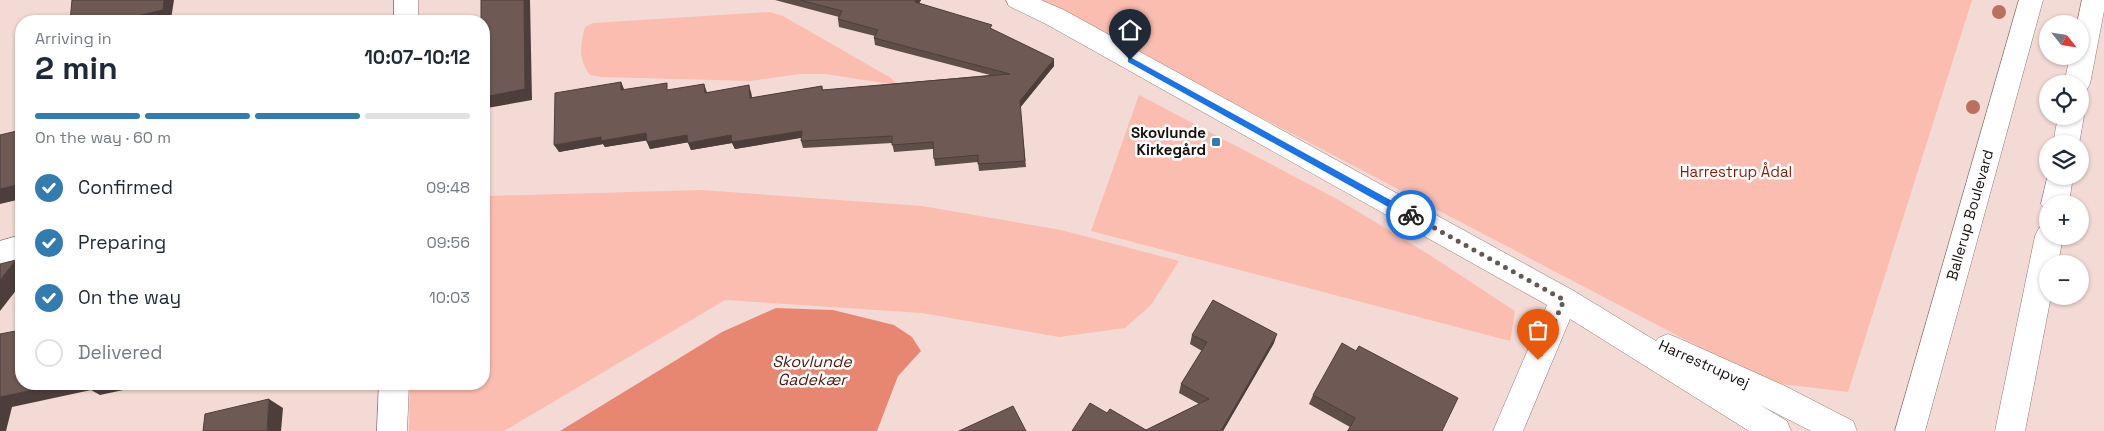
<!DOCTYPE html>
<meta charset="utf-8">
<style>
body{margin:0;font-family:"Space Grotesk",sans-serif;background:#f6f6f7;color:#1f2937;height:100vh;display:flex;flex-direction:column;font-size:19px;white-space:nowrap}
*{box-sizing:border-box;margin:0}
p{font-size:16px;color:#747a83}
.icon{flex:none;width:28px;height:28px;fill:none;stroke:currentColor;stroke-width:2;stroke-linecap:round;stroke-linejoin:round}
.map{position:relative;flex:1;overflow:hidden}
.details{position:absolute;left:15px;top:15px;width:475px;height:375px;display:flex;flex-direction:column;background:#fff;border-radius:20px;box-shadow:0 1px 4px #0004}
.details>*{flex:none}
.needle{width:32px;rotate:120deg}
.tools{position:absolute;left:2039px;top:15px;display:grid;gap:10px}
.tools a{display:grid;place-items:center;width:50px;height:50px;border-radius:50%;background:#fff;box-shadow:0 1px 4px #0004;font-size:25px}
.pin{position:absolute;display:grid;place-items:center;width:42px;height:42px;color:#fff;margin:-51px -21px;border-radius:50% 50% 50% 0;rotate:-45deg;box-shadow:0 0 5px #0007}
.pin .icon{rotate:45deg}
.courier{position:absolute;display:grid;place-items:center;width:50px;height:50px;margin:-25px;border:4px solid #1a73e8;border-radius:50%;background:#fff;color:#222;box-shadow:0 1px 6px #0007}
.summary em{font-style:normal;font-weight:800}
.summary div{display:flex;flex-direction:column-reverse}
.summary{display:flex;align-items:center;justify-content:space-between;height:85px;padding:0 20px}
h1{font-size:32px;font-weight:800;line-height:38px}
.bar{display:grid;grid-template-columns:repeat(4,1fr);gap:8px 5px;align-content:center;height:60px;padding:0 20px}
.bar i{height:6px;border-radius:4px;background:#e0e1e3}
.bar .active{background:#337cb0}
.bar p{grid-column:span 4}
ol{padding:0 20px;list-style:none}
li{display:flex;align-items:center;gap:15px;height:55px}
li p{margin-inline-start:auto}
li .icon{padding:5px;border-radius:50%;background:#337cb0;color:#fff;stroke-width:4}
li:last-child{color:#747a83}
li i{width:28px;height:28px;border:2px solid #e0e1e3;border-radius:50%}
.map>svg:first-child{display:block}
</style>
<div class="map">
<svg width="2104" height="431" viewBox="0 0 2104 431">
<rect width="100%" height="100%" fill="#f3dad4"/>
<path fill="#fbbdaf" d="M 1037,0 L 1972,0 L 1848,392 L 1766,382 Z
M 770,12 L 783,16 L 891,78 L 897,85 L 825,74 L 800,74 L 750,81 L 602,77 L 590,75 C 578,59 580,46 585,27 L 593,23 Z
M 1139,95 L 1337,199 L 1425,252 L 1515,311 L 1510,341 L 1091,231 Z
M 701,190 L 922,206 L 1061,230 L 1179,261 L 1151,305 L 1125,328 L 1059,337 L 922,313 L 725,300 L 504,431 L 409,431 L 410,384 L 484,384 L 484,198 L 487,196 Z"/>
<path fill="#e88771" d="M 776,308 L 833,310 L 894,325 L 912,337 L 921,351 L 898,376 L 877,431 L 560,431 L 722,332 Z"/>
<g fill="none" stroke-linecap="round" stroke-linejoin="round">
<g stroke="#907a74" stroke-width="1">
<path id="minor" d="M 394,0 L 418,0 L 418,21 L 394,21 Z
M 1006,0 L 1041,0 L 1064,10 L 1574,291 L 1656,341 L 1658,338 L 1668,334 L 1678,338 L 1785,386 L 1853,421 L 1857,431 L 1811,431 L 1760,405 L 1787,421 L 1791,431 L 1749,431 L 1570,319 L 1523,431 L 1493,431 L 1547,305 L 1046,24 L 1009,6 Z
M 2019,0 L 2043,0 L 1925,431 L 1895,431 Z
M 2082,0 L 2104,0 L 2104,11 L 2090,84 L 2086,91 L 2080,93 L 2080,84 L 2064,84 L 2070,56 L 2080,56 L 2080,24 L 2077,24 Z
M 2080,109 L 2084,116 L 2079,144 L 2053,144 L 2058,116 L 2080,116 Z
M 2048,174 L 2048,176 L 2073,176 L 2069,204 L 2048,204 L 2048,213 L 2041,204 Z
M 2048,225 L 2048,236 L 2063,236 L 2058,264 L 2048,264 L 2048,296 L 2051,296 L 2025,431 L 1995,431 L 2035,236 L 2039,228 Z
M 21,235 L 21,259 L 0,265 L 0,241 Z
M 379,384 L 409,384 L 407,431 L 377,431 Z"/>
</g>
<use href="#minor" fill="#fff" fill-rule="evenodd"/>
</g>
<g fill="#bb705f">
<circle cx="1999" cy="12" r="7"/>
<circle cx="1973" cy="107" r="7"/>
</g>
<path fill="#5f4d48" d="M 775,0 L 921,0 L 919,3 L 992,29 L 1054,66 L 1020,107 L 1026,167 L 979,171 L 978,162 L 935,166 L 933,149 L 894,152 L 892,143 L 803,148 L 801,141 L 801,138 L 735,149 L 732,143 L 691,150 L 688,142 L 650,149 L 647,142 L 646,140 L 605,147 L 603,144 L 559,152 L 621,82 L 624,90 L 670,90 L 704,84 L 707,92 L 751,92 L 752,98 L 822,86 L 823,90 L 990,75 L 875,45 L 874,38 L 875,36 L 839,27 L 838,19 L 839,17 Z
M 1192,335 L 1274,343 L 1223,431 L 1072,431 L 1107,413 L 1146,430 L 1199,404 L 1179,393 L 1181,384 L 1202,351 L 1190,344 Z
M 1313,395 L 1442,431 L 1347,431 L 1350,427 L 1309,404 Z"/>
<path fill="#4d3e3b" d="M 164,0 L 174,0 L 171,19 L 160,21 L 115,21 Z
M 524,0 L 530,0 L 532,100 L 487,108 L 484,103 L 484,97 Z
M 916,0 L 921,0 L 916,9 L 915,2 Z
M 1054,59 L 1054,66 L 1020,108 L 1020,101 Z
M 621,82 L 624,89 L 624,97 L 621,90 Z
M 749,85 L 751,92 L 753,105 L 750,98 Z
M 802,131 L 804,137 L 735,149 L 732,143 L 691,150 L 688,143 L 731,135 Z
M 646,133 L 650,140 L 605,147 L 603,144 L 559,152 L 554,145 L 601,137 Z
M 687,135 L 690,142 L 650,149 L 647,142 Z
M 21,184 L 21,199 L 0,204 L 0,189 Z
M 16,260 L 21,263 L 21,284 L 0,311 L 0,280 Z
M 1277,334 L 1274,343 L 1223,431 L 1221,431 Z
M 60,384 L 151,384 L 100,395 L 91,390 L 12,407 L 6,431 L 0,431 L 0,397 Z
M 269,399 L 283,408 L 281,431 L 267,431 Z"/>
<path fill="#6e5954" stroke="#4d3e3b" d="M 72,0 L 164,0 L 163,10 L 115,21 L 70,21 Z
M 481,0 L 524,0 L 525,89 L 484,97 L 484,21 L 481,21 Z
M 800,0 L 916,0 L 915,2 L 992,25 L 990,28 L 1054,59 L 1020,101 L 1025,161 L 978,164 L 978,155 L 934,159 L 933,142 L 892,145 L 892,136 L 801,141 L 802,131 L 732,142 L 731,135 L 688,143 L 687,135 L 647,142 L 646,133 L 601,141 L 601,137 L 554,145 L 555,93 L 621,82 L 621,90 L 667,83 L 667,90 L 704,84 L 705,93 L 749,85 L 750,98 L 822,86 L 822,90 L 1010,74 L 874,38 L 878,30 L 838,19 L 842,11 Z
M 21,130 L 21,184 L 0,189 L 0,135 Z
M 16,260 L 0,280 L 0,264 Z
M 1213,300 L 1277,334 L 1221,431 L 1072,431 L 1090,403 L 1107,413 L 1110,409 L 1146,430 L 1209,399 L 1181,384 L 1207,342 L 1192,335 Z
M 21,330 L 21,384 L 60,384 L 0,397 L 0,334 Z
M 1342,343 L 1356,351 L 1359,346 L 1458,398 L 1442,431 L 1348,431 L 1355,418 L 1313,395 Z
M 84,384 L 93,384 L 84,386 Z
M 269,399 L 267,431 L 203,431 L 205,414 Z
M 1013,406 L 1026,431 L 959,431 Z"/>
<path fill="#1a73e8" d="M 1130,57 L 1414,213 L 1414,218 L 1408,218 L 1128,62 L 1128,58 Z"/>
<g fill="none" stroke-linecap="round" stroke-linejoin="round">
<path stroke="#655753" stroke-width="5" stroke-dasharray="0 9" d="M 1411,215 L 1564,300 L 1538,360"/>
</g>
<rect fill="#337cb0" stroke="#fff" stroke-width="2" x="1211" y="137" width="10" height="10" rx="2.5"/>
<g text-anchor="middle" stroke-width="5" stroke-linejoin="round" paint-order="stroke">
<g font-size="15" font-weight="bold" fill="#18100e" stroke="#fff" text-anchor="end">
<text x="1206" y="138">Skovlunde<tspan x="1206" dy="17">Kirkegård</tspan></text>
</g>
<g font-size="15" fill="#8d1900" stroke="#fff">
<text x="1736" y="177">Harrestrup Ådal</text>
</g>
<g font-size="15" fill="#18100e" stroke="#fff">
<text transform="translate(1970 215) rotate(-74)" y="5">Ballerup Boulevard</text>
<text transform="translate(1704 364) rotate(24)" y="5">Harrestrupvej</text>
</g>
<g font-size="16" font-style="italic" fill="#53160a" stroke="#fff">
<text x="812" y="367">Skovlunde<tspan x="812" dy="18">Gadekær</tspan></text>
</g>
</g>
</svg>
<div class="tools">
<a><svg class="needle" viewBox="-14 -14 28 28"><path d="M0-13l5 13h-10z" fill="#e53935"/><path d="M0 13l5-13h-10z" fill="#747a83"/></svg></a>
<a><svg class="icon" aria-label="locate" viewBox="0 0 24 24"><circle cx="12" cy="12" r="6"/><path d="M12 2v4M12 18v4M2 12h4M18 12h4"/></svg></a>
<a><svg class="icon" aria-label="layers" viewBox="0 0 24 24"><path d="M12 4l9 5-9 5-9-5zM3 14l9 5 9-5"/></svg></a>
<a>+</a>
<a>−</a>
</div>
<div class="pin" style="left:1538px;top:360px;background:#ea580c"><svg class="icon" aria-label="bag" viewBox="0 0 24 24"><path d="M5 8h14l-1 12H6zM9 8a3 3 0 0 1 6 0"/></svg></div>
<div class="pin" style="left:1130px;top:60px;background:#1f2937"><svg class="icon" aria-label="home" viewBox="0 0 24 24"><path d="M3 11l9-7 9 7M6 9v11h12V9"/></svg></div>
<div class="courier" style="left:1411px;top:215px"><svg class="icon" aria-label="bike" viewBox="0 0 24 24"><circle cx="6" cy="16" r="4"/><circle cx="18" cy="16" r="4"/><path d="M6 16l4-8h5l3 8M10 8l3 8H6M13 5h3"/></svg></div>
<section class="details">
<div class="summary"><div><h1>2 min</h1><p>Arriving in</p></div><em>10:07–10:12</em></div>
<div class="bar"><i class="active"></i><i class="active"></i><i class="active"></i><i></i><p>On the way · 60 m</p></div>
<ol>
<li><svg class="icon" aria-label="check" viewBox="0 0 24 24"><path d="M5 12l5 5 9-10"/></svg>Confirmed<p>09:48</p></li>
<li><svg class="icon" aria-label="check" viewBox="0 0 24 24"><path d="M5 12l5 5 9-10"/></svg>Preparing<p>09:56</p></li>
<li><svg class="icon" aria-label="check" viewBox="0 0 24 24"><path d="M5 12l5 5 9-10"/></svg>On the way<p>10:03</p></li>
<li><i></i>Delivered</li>
</ol>
</section>
</div>
